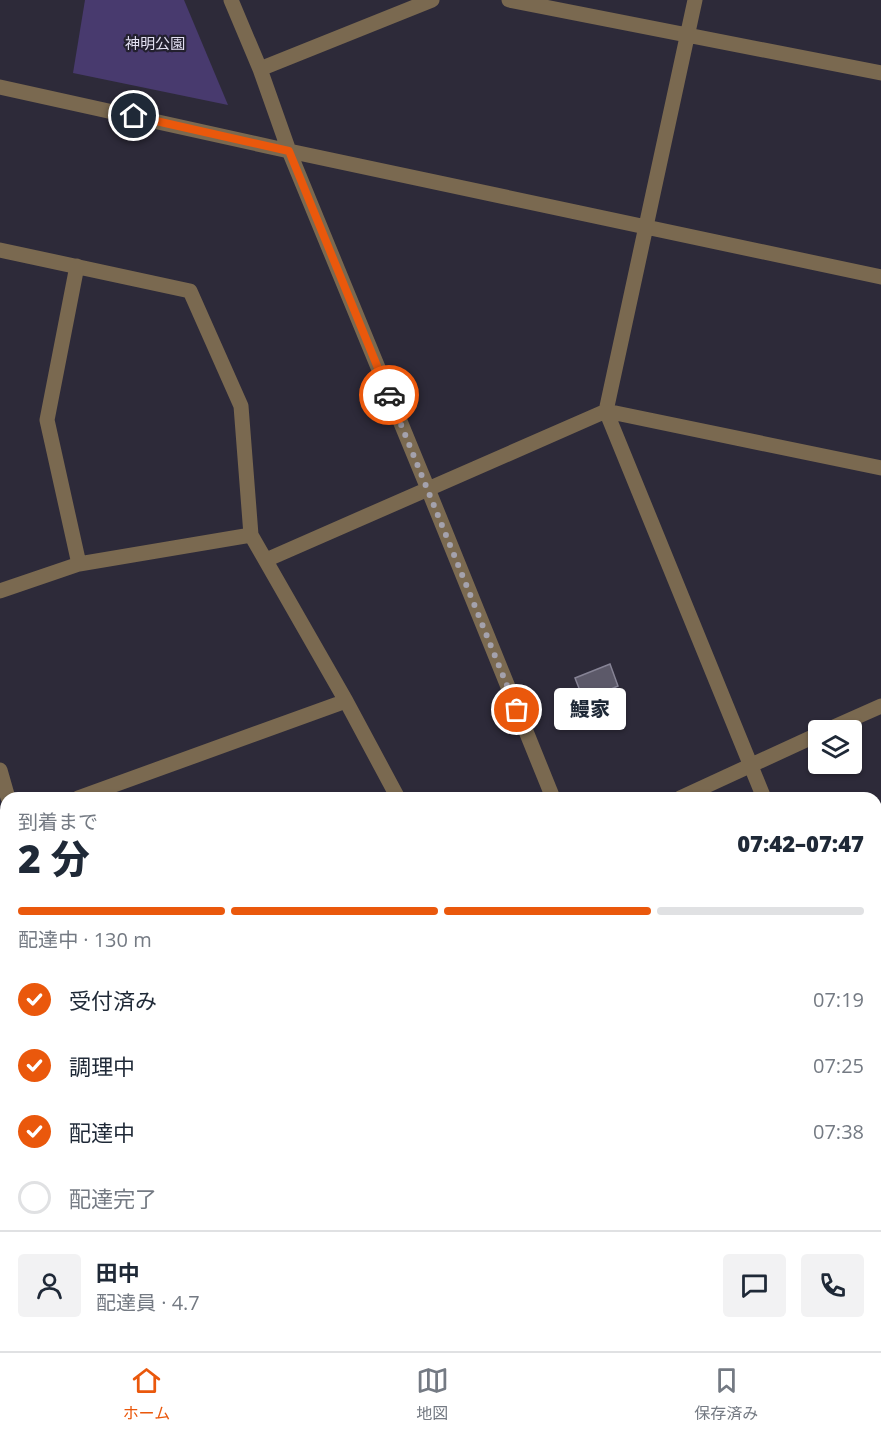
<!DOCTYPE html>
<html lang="ja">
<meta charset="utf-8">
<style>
body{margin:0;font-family:"Open Sans","Noto Sans JP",sans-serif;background:#f2f2f3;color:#1f2937;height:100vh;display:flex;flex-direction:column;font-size:22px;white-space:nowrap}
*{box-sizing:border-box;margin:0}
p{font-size:20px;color:#747a83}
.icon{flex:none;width:33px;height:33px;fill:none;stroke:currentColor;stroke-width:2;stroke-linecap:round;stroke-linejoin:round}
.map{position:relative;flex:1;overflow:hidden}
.details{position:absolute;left:0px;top:792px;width:882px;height:560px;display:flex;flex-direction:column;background:#fff;border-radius:18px 18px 0 0;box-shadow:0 2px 4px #0004}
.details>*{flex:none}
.fabs{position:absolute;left:808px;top:720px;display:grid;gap:12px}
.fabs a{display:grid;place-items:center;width:54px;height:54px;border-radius:6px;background:#fff;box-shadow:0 2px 4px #0004;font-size:30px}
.pin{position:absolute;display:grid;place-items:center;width:51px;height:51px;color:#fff;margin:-26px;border:3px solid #fff;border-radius:50%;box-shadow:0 2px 6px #0007}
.courier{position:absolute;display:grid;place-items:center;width:60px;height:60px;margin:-30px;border:4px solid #ea580c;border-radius:50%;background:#fff;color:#222;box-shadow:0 2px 8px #0007}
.bubble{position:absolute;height:42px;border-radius:6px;background:#fff;box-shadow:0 2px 4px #0004;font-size:20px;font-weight:800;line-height:42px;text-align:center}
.head em{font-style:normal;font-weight:800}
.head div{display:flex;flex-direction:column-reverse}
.head{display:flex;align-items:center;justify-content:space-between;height:102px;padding:0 18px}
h1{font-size:39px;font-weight:800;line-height:45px}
.bar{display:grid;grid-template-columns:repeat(4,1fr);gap:9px 6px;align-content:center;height:72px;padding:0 18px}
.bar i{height:8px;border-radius:4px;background:#e0e1e3}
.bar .selected{background:#ea580c}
.bar p{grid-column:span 4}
.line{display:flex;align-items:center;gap:15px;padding:0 18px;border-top:2px solid #e0e1e3}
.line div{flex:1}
.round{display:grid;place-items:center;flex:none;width:63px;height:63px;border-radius:6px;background:#f2f2f3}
ol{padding:0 18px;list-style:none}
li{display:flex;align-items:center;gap:18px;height:66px}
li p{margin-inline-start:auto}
li .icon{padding:6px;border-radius:50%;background:#ea580c;color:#fff;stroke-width:4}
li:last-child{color:#747a83}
li i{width:33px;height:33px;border:3px solid #e0e1e3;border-radius:50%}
.tab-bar{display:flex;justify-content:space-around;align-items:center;height:84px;border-top:2px solid #e0e1e3;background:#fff;font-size:16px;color:#747a83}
.tab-bar a{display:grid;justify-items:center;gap:3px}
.tab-bar .selected{color:#ea580c}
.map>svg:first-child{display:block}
</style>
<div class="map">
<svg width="881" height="1351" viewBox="0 0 881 1351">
<rect width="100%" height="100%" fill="#2d2a39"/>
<path fill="#483a6e" d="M 85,0 L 184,0 L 228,105 L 73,73 Z"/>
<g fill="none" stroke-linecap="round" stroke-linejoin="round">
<path stroke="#1e0a40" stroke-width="7" d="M 0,1244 L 6,1251
M 88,1346 L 94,1351"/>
</g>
<path fill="#5c5969" stroke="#868395" stroke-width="1.5" d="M 610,664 L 618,686 L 584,701 L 575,678 Z"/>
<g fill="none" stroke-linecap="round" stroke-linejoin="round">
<path stroke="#7a6950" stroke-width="15" d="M 231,0 L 260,69 L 289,151 L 428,489 L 553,798
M 509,0 L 881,73
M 695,0 L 606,411 L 764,798
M 260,69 L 432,0
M 0,87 L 289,151 L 881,277
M 0,250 L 190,291 L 241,406 L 251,535 L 346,701 L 398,798
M 77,266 L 47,420 L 79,564
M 266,560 L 606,411 L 881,468
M 0,591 L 79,564 L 251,535
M 827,730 L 881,706
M 0,770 L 8,798
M 78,798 L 346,701
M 680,798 L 819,734
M 0,826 L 6,824
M 0,1041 L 6,1039
M 876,1077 L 881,1089
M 0,1144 L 6,1152
M 876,1179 L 881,1177
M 170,1346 L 175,1351
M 553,1346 L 553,1351
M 774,1346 L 776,1351
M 0,1347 L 3,1351
M 477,1351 L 490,1346"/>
</g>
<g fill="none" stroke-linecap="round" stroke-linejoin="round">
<path stroke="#a4a2ad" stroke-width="6" stroke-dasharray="0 10.8" d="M 389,395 L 517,710"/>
<path stroke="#ea580c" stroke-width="8" d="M 134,116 L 289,151 L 389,395"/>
</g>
<g text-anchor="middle" stroke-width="4.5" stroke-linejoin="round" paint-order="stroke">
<g font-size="15" fill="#e2dff1" stroke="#23202f">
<text x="155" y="49">神明公園</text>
</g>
</g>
</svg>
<div class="fabs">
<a><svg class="icon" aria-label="layers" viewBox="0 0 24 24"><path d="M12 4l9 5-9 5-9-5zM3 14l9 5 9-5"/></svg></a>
</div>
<div class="pin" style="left:517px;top:710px;background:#ea580c"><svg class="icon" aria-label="bag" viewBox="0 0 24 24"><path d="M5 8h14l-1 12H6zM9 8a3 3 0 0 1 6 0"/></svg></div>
<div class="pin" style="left:134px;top:116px;background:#1f2937"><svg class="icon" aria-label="home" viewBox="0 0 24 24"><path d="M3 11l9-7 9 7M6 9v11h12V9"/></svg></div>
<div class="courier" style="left:389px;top:395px"><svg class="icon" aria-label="car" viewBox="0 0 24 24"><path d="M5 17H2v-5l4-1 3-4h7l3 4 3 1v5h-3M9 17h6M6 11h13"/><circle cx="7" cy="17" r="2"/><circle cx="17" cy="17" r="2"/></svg></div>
<div class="bubble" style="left:554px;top:688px;width:72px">鰻家</div>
<section class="details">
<div class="head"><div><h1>2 分</h1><p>到着まで</p></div><em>07:42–07:47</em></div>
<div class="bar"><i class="selected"></i><i class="selected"></i><i class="selected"></i><i></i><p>配達中 · 130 m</p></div>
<ol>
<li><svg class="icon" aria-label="check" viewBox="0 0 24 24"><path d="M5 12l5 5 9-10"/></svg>受付済み<p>07:19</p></li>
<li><svg class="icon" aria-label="check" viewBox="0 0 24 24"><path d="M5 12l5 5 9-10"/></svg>調理中<p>07:25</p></li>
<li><svg class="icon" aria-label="check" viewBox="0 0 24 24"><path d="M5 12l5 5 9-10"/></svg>配達中<p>07:38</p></li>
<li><i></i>配達完了</li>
</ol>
<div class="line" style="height:108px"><a class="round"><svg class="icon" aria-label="person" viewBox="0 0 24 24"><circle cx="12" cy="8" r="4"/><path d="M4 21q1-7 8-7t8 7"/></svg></a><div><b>田中</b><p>配達員 · 4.7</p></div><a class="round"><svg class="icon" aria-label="chat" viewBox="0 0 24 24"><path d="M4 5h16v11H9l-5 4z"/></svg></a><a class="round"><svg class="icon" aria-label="phone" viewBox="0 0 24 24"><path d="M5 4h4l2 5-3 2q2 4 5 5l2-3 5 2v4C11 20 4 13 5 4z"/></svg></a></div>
</section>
</div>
<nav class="tab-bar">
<a class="selected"><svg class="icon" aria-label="home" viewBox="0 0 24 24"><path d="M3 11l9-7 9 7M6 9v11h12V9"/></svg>ホーム</a>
<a><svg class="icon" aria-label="map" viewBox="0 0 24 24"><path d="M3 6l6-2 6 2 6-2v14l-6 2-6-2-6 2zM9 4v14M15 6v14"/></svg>地図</a>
<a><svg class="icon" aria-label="saved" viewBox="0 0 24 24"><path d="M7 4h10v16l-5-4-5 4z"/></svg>保存済み</a>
</nav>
